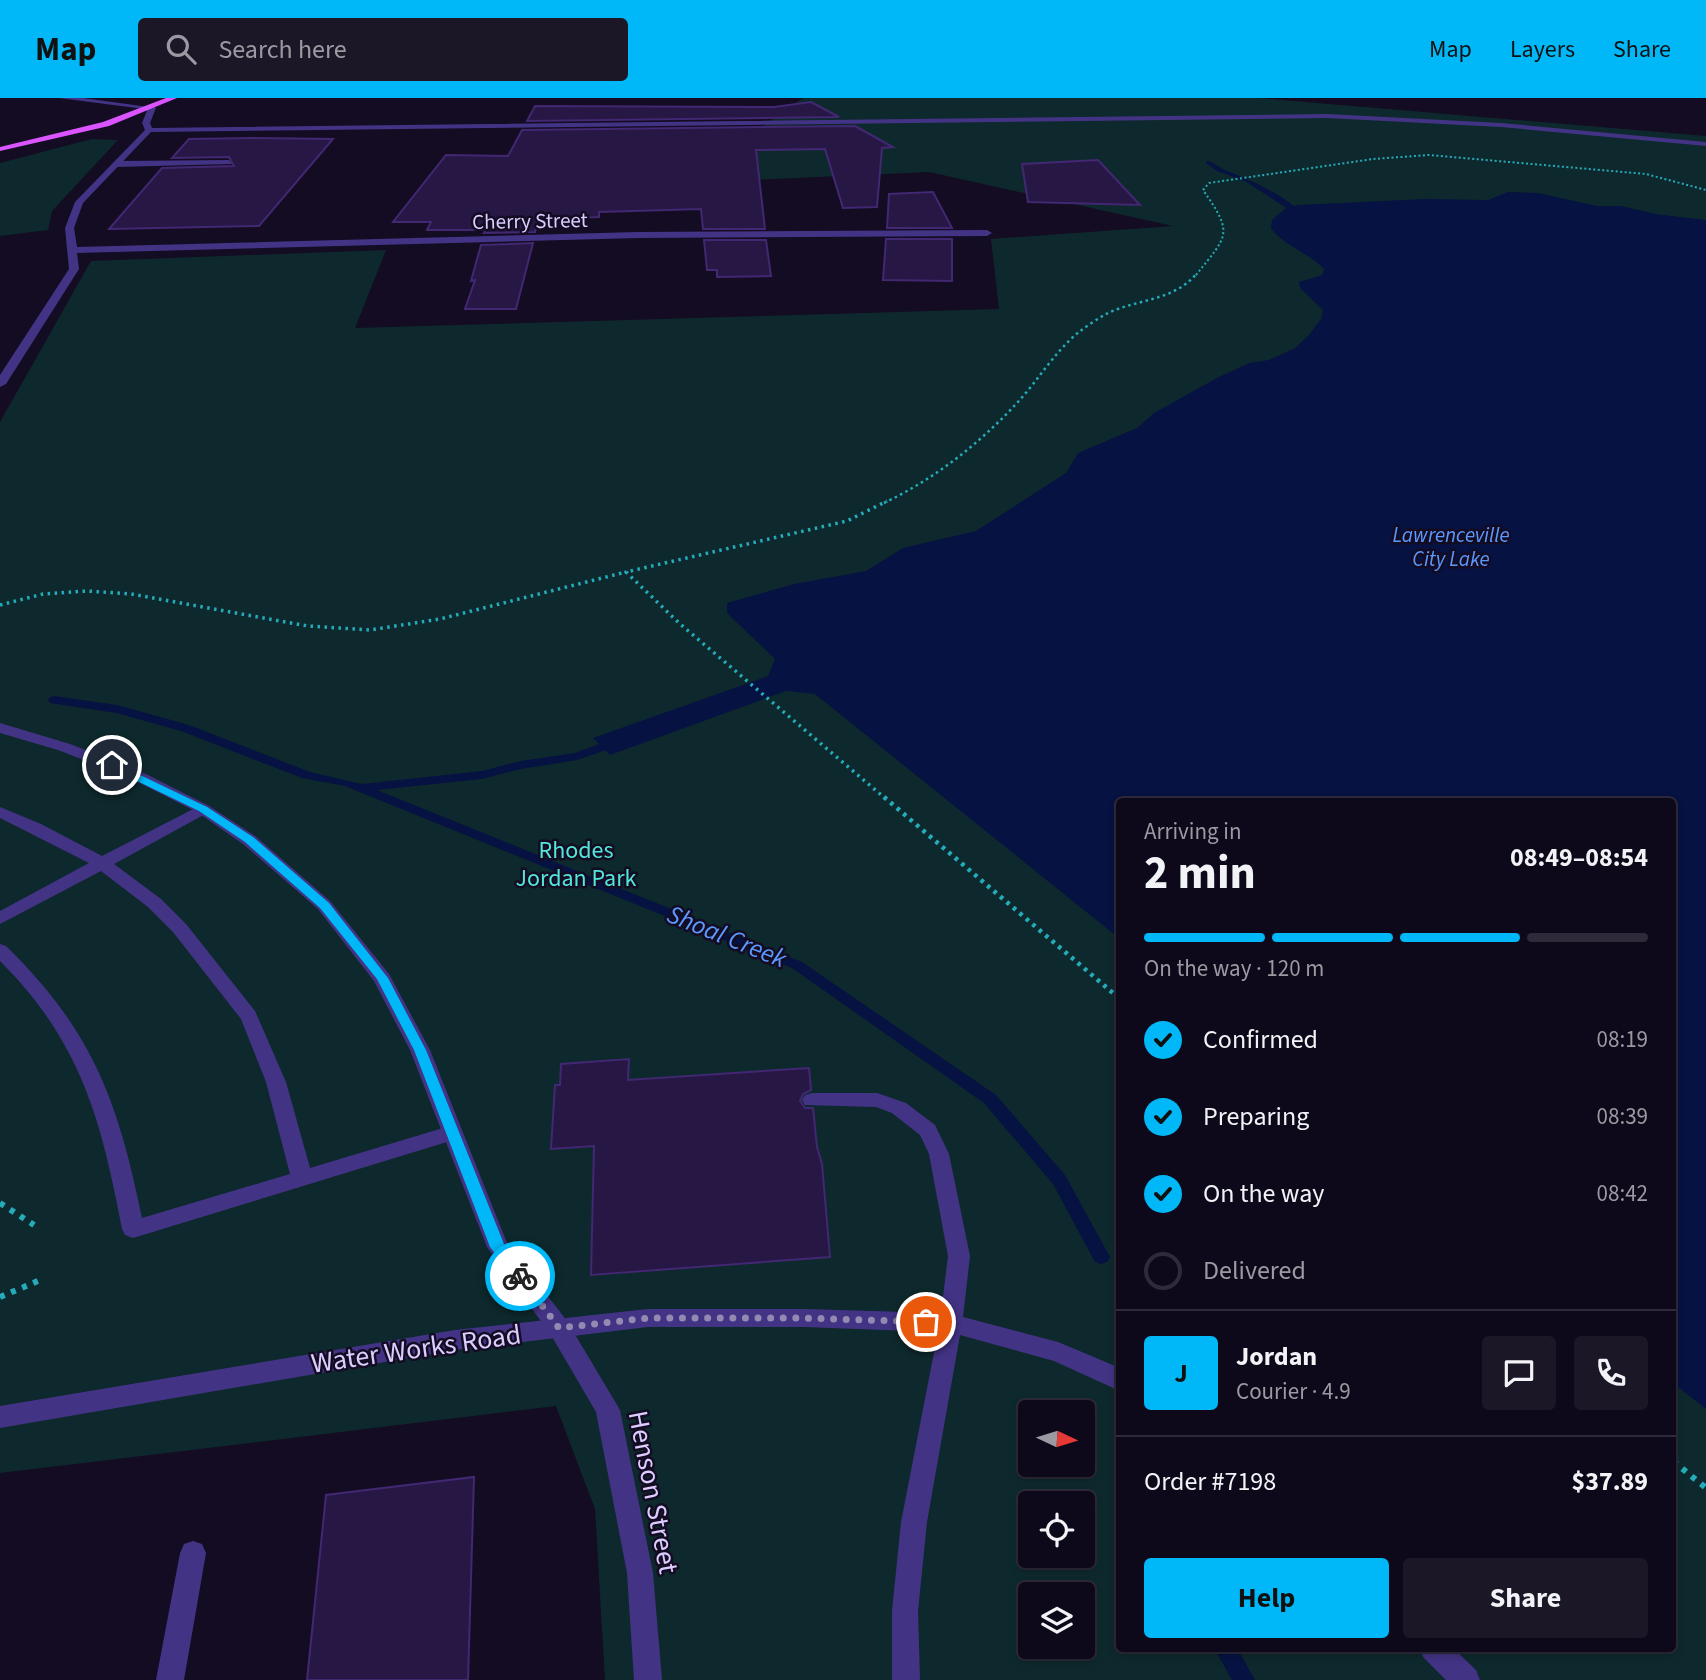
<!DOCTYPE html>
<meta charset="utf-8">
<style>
body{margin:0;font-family:"Source Sans 3",sans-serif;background:#1c1727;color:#f1f3f6;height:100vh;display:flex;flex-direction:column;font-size:26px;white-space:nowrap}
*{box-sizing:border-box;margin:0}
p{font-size:23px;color:#9b9aa2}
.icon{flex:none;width:38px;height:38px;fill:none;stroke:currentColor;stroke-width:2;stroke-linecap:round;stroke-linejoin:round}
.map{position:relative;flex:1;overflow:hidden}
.side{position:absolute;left:1116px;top:700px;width:560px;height:854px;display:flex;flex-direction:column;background:#0e091a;border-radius:7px;box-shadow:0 4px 10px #0003,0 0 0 2px #2e2a39}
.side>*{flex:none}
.needle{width:46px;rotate:94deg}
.controls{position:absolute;left:1018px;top:1302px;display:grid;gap:14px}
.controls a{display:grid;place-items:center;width:77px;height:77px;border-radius:7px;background:#0e091a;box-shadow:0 4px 10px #0003,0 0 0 2px #2e2a39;font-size:35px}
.pin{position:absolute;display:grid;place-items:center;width:60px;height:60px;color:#fff;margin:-30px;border:4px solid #fff;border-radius:50%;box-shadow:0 2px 7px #0007}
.courier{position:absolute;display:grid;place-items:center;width:70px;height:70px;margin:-35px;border:5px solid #00b8f8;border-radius:50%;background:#fff;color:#222;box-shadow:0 2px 9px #0007}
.summary em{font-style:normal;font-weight:700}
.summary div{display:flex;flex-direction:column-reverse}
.summary{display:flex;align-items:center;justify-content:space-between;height:119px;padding:0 28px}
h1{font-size:46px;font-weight:700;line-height:52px}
.bar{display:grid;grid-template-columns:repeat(4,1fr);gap:10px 7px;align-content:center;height:84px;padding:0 28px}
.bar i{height:9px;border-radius:5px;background:#2e2a39}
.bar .current{background:#00b8f8}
.bar p{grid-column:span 4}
.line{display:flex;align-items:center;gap:18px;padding:0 28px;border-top:2px solid #2e2a39}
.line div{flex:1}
.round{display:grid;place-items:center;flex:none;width:74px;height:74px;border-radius:7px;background:#1c1727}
ol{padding:0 28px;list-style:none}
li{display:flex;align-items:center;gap:21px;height:77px}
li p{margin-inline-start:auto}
li .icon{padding:7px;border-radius:50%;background:#00b8f8;color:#111;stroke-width:4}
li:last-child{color:#9b9aa2}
li i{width:38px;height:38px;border:4px solid #2e2a39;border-radius:50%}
.action{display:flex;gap:14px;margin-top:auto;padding:14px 28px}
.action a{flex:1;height:80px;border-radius:7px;background:#00b8f8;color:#111;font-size:28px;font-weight:700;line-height:80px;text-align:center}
.action a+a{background:#1c1727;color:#f1f3f6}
header{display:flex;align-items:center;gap:42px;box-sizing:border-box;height:98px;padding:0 35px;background:#00b8f8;color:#111}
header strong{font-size:33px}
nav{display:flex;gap:38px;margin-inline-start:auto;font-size:24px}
.search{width:490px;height:63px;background:#1c1727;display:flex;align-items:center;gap:18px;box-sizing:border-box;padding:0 24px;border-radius:7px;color:#9b9aa2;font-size:26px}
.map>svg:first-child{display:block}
</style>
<header>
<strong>Map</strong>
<div class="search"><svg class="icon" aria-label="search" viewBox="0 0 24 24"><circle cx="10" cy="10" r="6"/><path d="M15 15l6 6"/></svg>Search here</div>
<nav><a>Map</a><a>Layers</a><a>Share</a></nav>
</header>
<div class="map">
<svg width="1706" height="1582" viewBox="0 0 1706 1582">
<rect width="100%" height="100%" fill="#130c22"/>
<path fill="#0e292d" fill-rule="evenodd" d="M 803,0 L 1259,0 L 1706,38 L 1706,1582 L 605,1582 L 595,1411 L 556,1308 L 0,1375 L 0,324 L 91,163 L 386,152 L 355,230 L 999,211 L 991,141 L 1173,128 L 929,74 L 682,85 ZM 1120,704 L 1673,704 L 1673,1550 L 1120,1550 ZM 1031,1314 L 1083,1314 L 1083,1367 L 1031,1367 ZM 1031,1405 L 1083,1405 L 1083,1458 L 1031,1458 ZM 1031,1496 L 1083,1496 L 1083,1549 L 1031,1549 Z
M 92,41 L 118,42 L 52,113 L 48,132 L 0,138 L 0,65 Z"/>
<path fill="#061241" d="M 1508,94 L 1538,95 L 1597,108 L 1622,108 L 1655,116 L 1706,122 L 1706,1311 L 1673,1285 L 1673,704 L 1120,704 L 1120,841 L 815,596 L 786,593 L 610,657 L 593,640 L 768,578 L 775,561 L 727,515 L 727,505 L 794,486 L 866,473 L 903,450 L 976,433 L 1066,375 L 1078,355 L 1137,330 L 1154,315 L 1217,280 L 1249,265 L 1269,262 L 1295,250 L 1309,237 L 1321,221 L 1323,212 L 1300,190 L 1299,184 L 1322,177 L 1324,171 C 1308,154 1285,149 1271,130 L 1272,122 L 1286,110 L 1298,107 L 1424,101 L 1488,102 Z"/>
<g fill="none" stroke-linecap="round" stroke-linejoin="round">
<path fill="#061241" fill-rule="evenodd" d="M 1206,63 C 1213,63 1218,69 1225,72 C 1250,82 1274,92 1295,109 L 1288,111 L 1245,83 L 1217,73 L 1206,65 Z
M 54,598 L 117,607 L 189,627 L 310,674 L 362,686 L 482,673 L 521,663 L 575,655 L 602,645 L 606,646 L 608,649 L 606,652 L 577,662 L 521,671 L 482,681 L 377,692 L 802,864 L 996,997 L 1065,1077 L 1110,1159 L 1107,1164 L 1101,1166 L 1095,1164 L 1053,1086 L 984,1005 L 792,870 L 345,688 L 302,680 L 181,633 L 116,615 L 50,605 L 48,602 L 50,599 Z
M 1214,1550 L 1237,1550 L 1255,1582 L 1232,1582 Z"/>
</g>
<path fill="#271745" stroke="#422772" stroke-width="2" d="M 811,4 L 839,19 L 527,23 L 535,8 L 774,9 Z
M 855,28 L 893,49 L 882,50 L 877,109 L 843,110 L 825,51 L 756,52 L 765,131 L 703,131 L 701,111 L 599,114 L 599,119 L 538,121 L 535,134 L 484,135 L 486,132 L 427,132 L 431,124 L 393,124 L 446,57 L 508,58 L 522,32 Z
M 189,41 L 252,40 L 333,41 L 259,128 L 109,131 L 162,70 L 234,68 L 229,59 L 172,60 Z
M 1098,62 L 1140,107 L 1028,104 L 1022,66 Z
M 933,94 L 952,130 L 887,130 L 889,96 Z
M 886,141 L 952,141 L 952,183 L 883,182 Z
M 704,142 L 766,142 L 771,178 L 717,179 L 717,172 L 707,172 Z
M 533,145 L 516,211 L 465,211 L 475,182 L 471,183 L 481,147 Z
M 629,961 L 628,982 L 809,970 L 811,992 L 803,996 L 800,1003 L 805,1010 L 813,1010 L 817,1049 L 822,1066 L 830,1159 L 591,1177 L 594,1048 L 551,1051 L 555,987 L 560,987 L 561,966 Z
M 474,1379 L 468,1582 L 307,1582 L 326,1397 Z"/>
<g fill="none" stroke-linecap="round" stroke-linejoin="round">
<path stroke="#25acbb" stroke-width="2" stroke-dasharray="2 2.5" stroke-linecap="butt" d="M 1196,177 C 1228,137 1234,136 1203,92 L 1209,85 L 1373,61 L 1429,57 L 1646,76 L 1706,92"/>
<path stroke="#25acbb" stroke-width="2.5" stroke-dasharray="2.5 3.5" stroke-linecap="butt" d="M 884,405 C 934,381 978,347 1016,306 C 1037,284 1055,253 1079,234 C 1087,228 1097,221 1106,216 C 1136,201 1175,203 1197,175"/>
<path stroke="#25acbb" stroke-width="3.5" stroke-dasharray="2.5 4.5" stroke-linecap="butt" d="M 0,507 L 43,496 L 87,493 L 131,496 L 308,528 L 370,532 L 440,521 L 626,474
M 886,701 L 679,525 L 626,474 L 847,423 L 887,403"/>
<path stroke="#25acbb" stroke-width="4.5" stroke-dasharray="3.5 5" stroke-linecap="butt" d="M 884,699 L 1120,901"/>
<path stroke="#25acbb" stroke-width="6" stroke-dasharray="5 7" stroke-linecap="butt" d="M 0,1105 L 34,1127
M 0,1199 L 38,1183
M 1673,1363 L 1706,1390"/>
<path fill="#433385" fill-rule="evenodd" d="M 59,0 L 83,0 L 156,10 L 152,12 Z
M 229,62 L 232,66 L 116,69 L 112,66 L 116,63 Z
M 203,706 L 209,708 L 211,711 L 209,714 L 114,766 L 161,801 L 186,826 L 255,913 L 286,984 L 310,1070 L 453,1027 L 460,1030 L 463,1035 L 460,1040 L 133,1140 L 125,1137 L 122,1131 C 101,1021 81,944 0,863 L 0,846 L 6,848 C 93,933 118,1003 142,1120 L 290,1076 L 266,984 L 241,921 L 173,834 L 148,809 L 101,773 L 0,826 L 0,813 L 89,765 L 0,720 L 0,709 L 41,726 L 102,758 Z
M 812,995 L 877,995 L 906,1005 L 935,1027 L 949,1056 L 970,1158 L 963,1219 L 1058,1244 L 1120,1270 L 1120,1293 L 1054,1263 L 960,1237 L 927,1424 L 918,1513 L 920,1582 L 892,1582 L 892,1513 L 901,1424 L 938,1234 L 804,1229 L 648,1229 L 455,1252 L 0,1330 L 0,1308 L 455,1232 L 648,1211 L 804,1211 L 941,1215 L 948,1158 L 929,1056 L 920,1037 L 892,1015 L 876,1009 L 805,1007 L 802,1002 L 805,997 Z
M 193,1443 L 202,1446 L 206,1455 L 184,1582 L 156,1582 L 180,1455 L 184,1446 Z
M 1420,1550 L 1453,1550 L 1476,1572 L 1480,1582 L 1446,1582 L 1423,1559 Z"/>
<path fill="#433385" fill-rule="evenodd" d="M 152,8 L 156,10 L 150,25 L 152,30 L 1327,16 L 1501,25 L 1706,44 L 1706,48 L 1501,29 L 1327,20 L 151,34 L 83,105 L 74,130 L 77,149 L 638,134 L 987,132 L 992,135 L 987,138 L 638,140 L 77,155 L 79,171 L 6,286 L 0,289 L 0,277 L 69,171 L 65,130 L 75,104 L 145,32 L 142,25 L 148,10 Z
M 0,625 L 70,646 L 142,674 L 209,708 L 255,738 L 330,803 L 389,876 L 430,952 L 507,1145 L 567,1223 L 620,1312 L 653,1475 L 662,1582 L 634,1582 L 627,1475 L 596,1314 L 551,1237 L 487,1149 L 410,952 L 374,883 L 318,811 L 243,746 L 197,714 L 130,680 L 58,652 L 0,635 Z"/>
<path fill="#da54ff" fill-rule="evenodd" d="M 166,0 L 177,0 L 109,28 L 0,53 L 0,49 L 103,24 Z"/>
</g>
<path fill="#00b8f8" d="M 108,665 L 115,665 L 207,709 L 253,739 L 329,805 L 388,880 L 426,952 L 504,1146 L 526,1174 L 528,1178 L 526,1182 L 515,1182 L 490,1149 L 414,952 L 377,881 L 320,810 L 245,744 L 199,713 L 108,669 Z"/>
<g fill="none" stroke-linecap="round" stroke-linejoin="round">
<path stroke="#9589b2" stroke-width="7" stroke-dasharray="0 12.6" d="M 520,1178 L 559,1230 L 648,1220 L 804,1220 L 926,1224"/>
</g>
<g text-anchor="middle" stroke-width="5" stroke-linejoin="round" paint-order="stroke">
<g font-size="21" fill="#dbcdff" stroke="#130c22">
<text transform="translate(530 123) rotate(-1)" y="7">Cherry Street</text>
</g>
<g font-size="21" font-style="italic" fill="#5b99ff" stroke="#130c22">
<text x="1451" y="444">Lawrenceville<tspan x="1451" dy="24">City Lake</tspan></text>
</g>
<g font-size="24" fill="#51e7da" stroke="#130c22">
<text x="576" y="760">Rhodes<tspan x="576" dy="28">Jordan Park</tspan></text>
</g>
<g font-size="26" font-style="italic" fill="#5b99ff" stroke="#130c22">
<text transform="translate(727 838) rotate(22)" y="9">Shoal Creek</text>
</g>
<g font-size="28" fill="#dbcdff" stroke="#130c22">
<text transform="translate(416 1250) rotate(-8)" y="10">Water Works Road</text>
<text transform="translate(654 1394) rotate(79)" y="10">Henson Street</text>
</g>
</g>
</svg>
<div class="controls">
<a><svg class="needle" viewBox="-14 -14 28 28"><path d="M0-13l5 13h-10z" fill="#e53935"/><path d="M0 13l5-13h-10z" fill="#9b9aa2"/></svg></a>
<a><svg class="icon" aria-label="locate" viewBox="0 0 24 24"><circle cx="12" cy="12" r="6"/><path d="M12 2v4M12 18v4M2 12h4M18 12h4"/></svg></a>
<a><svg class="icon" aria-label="layers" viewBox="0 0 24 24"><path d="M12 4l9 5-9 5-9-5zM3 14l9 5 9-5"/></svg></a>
</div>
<div class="pin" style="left:926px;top:1224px;background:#ea580c"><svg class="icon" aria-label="bag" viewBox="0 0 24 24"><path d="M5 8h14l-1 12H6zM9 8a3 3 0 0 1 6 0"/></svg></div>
<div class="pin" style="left:112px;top:667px;background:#1f2937"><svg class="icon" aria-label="home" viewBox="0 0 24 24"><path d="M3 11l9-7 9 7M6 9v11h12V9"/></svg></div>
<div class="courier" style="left:520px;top:1178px"><svg class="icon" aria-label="bike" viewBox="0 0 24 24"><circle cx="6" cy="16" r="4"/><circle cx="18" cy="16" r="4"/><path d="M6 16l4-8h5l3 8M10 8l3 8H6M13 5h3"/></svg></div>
<section class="side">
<div class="summary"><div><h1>2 min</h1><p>Arriving in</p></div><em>08:49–08:54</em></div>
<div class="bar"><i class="current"></i><i class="current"></i><i class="current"></i><i></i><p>On the way · 120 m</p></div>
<ol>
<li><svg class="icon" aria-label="check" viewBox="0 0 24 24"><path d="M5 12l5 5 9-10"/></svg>Confirmed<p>08:19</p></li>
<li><svg class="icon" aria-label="check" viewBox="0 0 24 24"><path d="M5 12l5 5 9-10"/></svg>Preparing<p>08:39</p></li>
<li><svg class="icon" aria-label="check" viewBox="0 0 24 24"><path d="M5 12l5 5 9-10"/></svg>On the way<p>08:42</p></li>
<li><i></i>Delivered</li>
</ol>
<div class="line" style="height:126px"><b class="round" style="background:#00b8f8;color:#111">J</b><div><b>Jordan</b><p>Courier · 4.9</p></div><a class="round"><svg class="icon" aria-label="chat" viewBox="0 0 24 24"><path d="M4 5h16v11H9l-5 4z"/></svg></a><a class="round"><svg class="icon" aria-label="phone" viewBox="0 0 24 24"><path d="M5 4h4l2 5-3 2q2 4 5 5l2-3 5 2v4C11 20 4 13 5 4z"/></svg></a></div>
<div class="line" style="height:91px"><div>Order #7198</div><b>$37.89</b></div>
<div class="action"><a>Help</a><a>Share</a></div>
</section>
</div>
